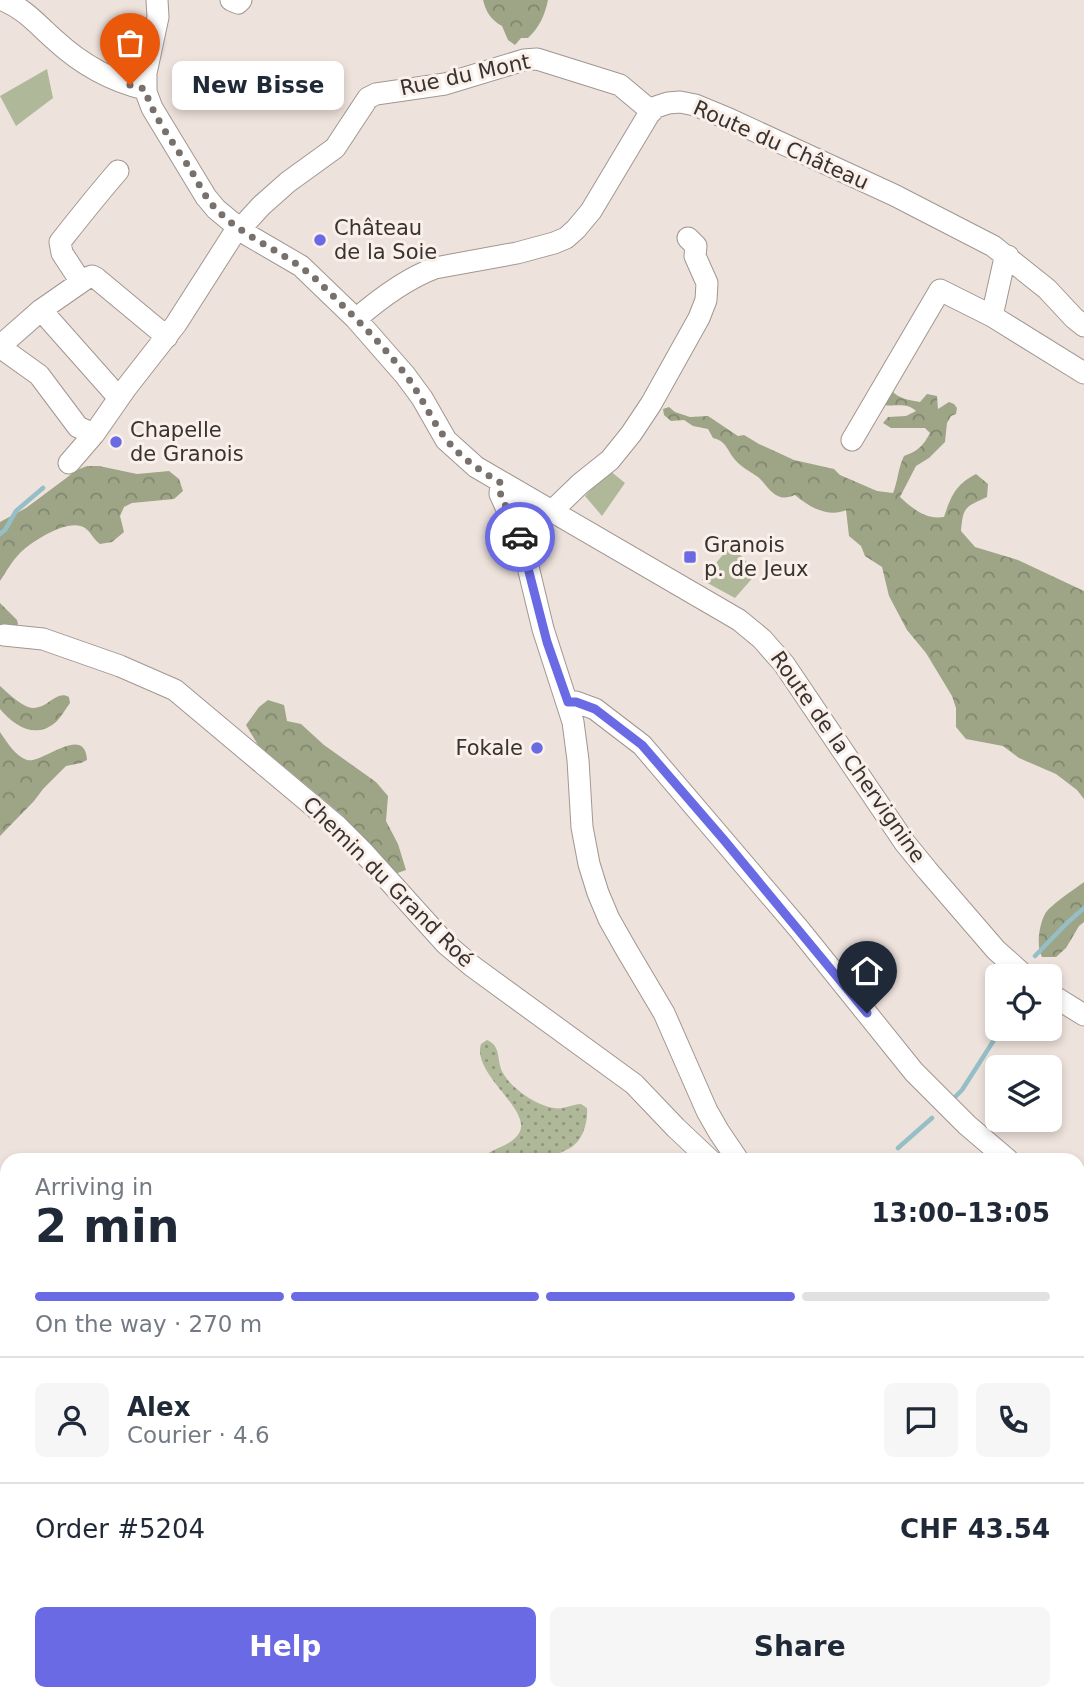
<!DOCTYPE html>
<meta charset="utf-8">
<style>
body{margin:0;font-family:"DejaVu Sans",sans-serif;background:#f6f6f7;color:#1f2937;height:100vh;display:flex;flex-direction:column;font-size:26px;white-space:nowrap}
*{box-sizing:border-box;margin:0}
p{font-size:23px;color:#747a83}
.icon{flex:none;width:38px;height:38px;fill:none;stroke:currentColor;stroke-width:2;stroke-linecap:round;stroke-linejoin:round}
.map{position:relative;flex:1;overflow:hidden}
.panel{position:absolute;left:0px;top:1153px;width:1085px;height:548px;display:flex;flex-direction:column;background:#fff;border-radius:21px 21px 0 0;box-shadow:0 4px 10px #0003}
.panel>*{flex:none}
.controls{position:absolute;left:985px;top:964px;display:grid;gap:14px}
.controls a{display:grid;place-items:center;width:77px;height:77px;border-radius:10px;background:#fff;box-shadow:0 4px 10px #0003;font-size:35px}
.pin{position:absolute;display:grid;place-items:center;width:60px;height:60px;color:#fff;margin:-72px -30px;border-radius:50% 50% 50% 0;rotate:-45deg;box-shadow:0 0 7px #0007}
.pin .icon{rotate:45deg}
.courier{position:absolute;display:grid;place-items:center;width:70px;height:70px;margin:-35px;border:5px solid #6a6be4;border-radius:50%;background:#fff;color:#222;box-shadow:0 2px 9px #0007}
.bubble{position:absolute;height:49px;border-radius:10px;background:#fff;box-shadow:0 4px 10px #0003;font-size:23px;font-weight:600;line-height:49px;text-align:center}
.overview em{font-style:normal;font-weight:600}
.overview div{display:flex;flex-direction:column-reverse}
.overview{display:flex;align-items:center;justify-content:space-between;height:119px;padding:0 35px}
h1{font-size:46px;font-weight:600;line-height:52px}
.bar{display:grid;grid-template-columns:repeat(4,1fr);gap:10px 7px;align-content:center;height:84px;padding:0 35px}
.bar i{height:9px;border-radius:5px;background:#e0e1e3}
.bar .on{background:#6a6be4}
.bar p{grid-column:span 4}
.line{display:flex;align-items:center;gap:18px;padding:0 35px;border-top:2px solid #e0e1e3}
.line div{flex:1}
.round{display:grid;place-items:center;flex:none;width:74px;height:74px;border-radius:10px;background:#f6f6f7}
.action{display:flex;gap:14px;margin-top:auto;padding:14px 35px}
.action a{flex:1;height:80px;border-radius:10px;background:#6a6be4;color:#fff;font-size:28px;font-weight:600;line-height:80px;text-align:center}
.action a+a{background:#f6f6f7;color:#1f2937}
.map>svg:first-child{display:block}
</style>
<div class="map">
<svg width="1084" height="1700" viewBox="0 0 1084 1700">
<defs>
<pattern id="grass-dots" width="8" height="8" patternUnits="userSpaceOnUse" patternTransform="scale(1.75)"><rect width="8" height="8" fill="#afb898"/><path d="M2 2h.1M6 6h.1" fill="none" stroke="#8f967c" stroke-width="1.8" stroke-linecap="round"/></pattern>
<pattern id="forest-crowns" width="20" height="18" patternUnits="userSpaceOnUse" patternTransform="scale(1.75)"><rect width="20" height="18" fill="#9da586"/><path d="M2 6a3 3 0 1 1 6 0M12 15a3 3 0 1 1 6 0" fill="none" stroke="#81876e"/></pattern>
</defs>
<rect width="100%" height="100%" fill="#eee2dc"/>
<path fill="url(#grass-dots)" d="M 487,1040 C 502,1046 496,1061 503,1073 C 512,1089 536,1105 554,1108 C 563,1110 572,1104 581,1104 L 587,1108 C 588,1122 583,1141 570,1148 C 565,1151 559,1153 554,1156 L 552,1160 L 480,1160 C 490,1149 508,1147 517,1136 C 538,1113 471,1075 481,1044 Z
M 181,1694 L 227,1694 L 219,1700 L 176,1700 Z"/>
<path fill="url(#forest-crowns)" d="M 483,0 L 548,0 C 545,15 539,28 528,38 L 521,38 L 515,45 L 508,40 L 502,26 C 491,20 486,12 483,0 Z
M 891,390 C 899,399 909,400 920,402 L 927,394 L 937,396 L 938,409 L 949,402 L 954,404 L 957,408 L 956,414 L 951,416 L 947,423 L 945,442 L 929,458 L 916,466 L 900,497 C 913,509 926,520 944,517 C 951,496 956,484 976,474 L 988,484 L 987,497 C 965,507 963,507 961,531 L 975,547 L 1018,560 L 1084,591 L 1084,799 L 1077,790 L 1056,774 L 1019,758 L 1003,746 L 966,739 L 956,727 L 956,708 L 952,696 L 926,653 L 907,630 L 889,596 L 882,567 L 865,556 L 861,546 L 849,536 L 846,510 C 829,518 809,507 795,495 C 789,497 784,499 778,496 C 769,492 765,483 758,477 C 749,471 739,466 732,456 C 726,447 725,441 713,438 L 708,429 L 693,426 L 684,420 L 671,421 L 664,415 L 663,409 L 669,407 L 675,412 L 690,417 L 708,416 L 738,436 L 744,435 L 759,444 L 794,460 L 834,469 L 840,475 L 877,491 L 893,493 C 898,481 898,468 904,456 C 918,451 923,446 930,433 L 925,428 L 891,428 L 883,423 L 888,417 L 906,416 L 916,411 C 906,402 897,407 884,405 Z
M 87,466 L 99,466 L 137,474 L 169,471 L 179,479 L 183,491 L 174,499 L 132,503 L 124,507 L 120,516 L 124,532 L 112,542 L 100,544 C 94,540 90,531 85,528 C 69,517 31,542 20,553 C 12,561 6,572 0,581 L 0,522 L 26,508 L 77,470 Z
M 0,603 L 17,620 L 18,624 L 15,629 L 0,628 Z
M 0,686 C 8,693 18,703 28,707 C 46,713 55,689 69,697 L 70,703 C 66,708 62,716 57,721 C 37,740 15,727 0,709 Z
M 268,700 L 284,705 L 287,721 L 301,724 L 324,745 L 376,782 L 388,796 L 386,821 L 398,844 L 406,870 L 389,876 L 365,840 L 342,815 L 258,745 L 246,725 L 259,707 Z
M 0,732 C 7,742 15,756 27,760 C 42,764 85,723 87,760 L 81,763 L 66,766 L 43,789 L 34,801 L 0,836 Z
M 1084,882 L 1084,922 L 1079,926 L 1066,948 L 1056,957 L 1042,957 C 1036,947 1039,925 1045,914 C 1050,905 1075,889 1084,882 Z"/>
<path fill="#afb898" d="M 47,69 L 53,98 L 16,126 L 0,96 Z
M 609,470 L 625,483 L 602,516 L 585,496 Z
M 731,545 L 757,573 L 735,598 L 702,580 Z"/>
<g fill="none" stroke-linecap="round" stroke-linejoin="round">
<path stroke="#95bec6" stroke-width="4.5" d="M 0,534 L 5,530 L 16,511 L 43,488
M 1035,956 L 1066,924 L 1084,908
M 956,1096 L 962,1090 L 1001,1029
M 898,1148 L 932,1118"/>
<g stroke="#a19691" stroke-width="23">
<path id="minor" d="M 3,0 C 25,9 38,25 55,40 C 81,64 111,81 145,89
M 157,0 L 158,17 L 146,73 L 146,92 L 152,108 L 206,197 L 216,209 L 246,234 L 301,266 L 356,319 L 405,375 L 422,398 L 446,440 L 476,467 L 739,620 L 762,639 L 784,664 L 905,843 L 927,870 L 996,950 L 1025,976
M 231,0 L 238,3 L 241,0
M 240,229 L 261,206 L 288,182 L 335,148 L 368,98 L 376,94 L 445,84 L 524,60 L 537,59 L 620,85 L 651,111
M 81,282 L 62,253 L 60,242 C 79,218 97,195 118,171
M 41,310 L 119,398
M 992,316 L 1004,262 L 1008,256
M 356,319 C 378,300 408,278 435,268 L 517,253 L 554,243 L 566,238 L 576,229 L 591,211 L 649,114 L 656,107 L 668,103 L 680,102 L 695,105 L 729,119 L 894,195 L 993,246 L 1047,289 L 1074,318 L 1084,326
M 0,346 L 41,310 L 87,278 L 92,276 L 96,278 L 167,337
M 0,347 L 39,375 L 78,427 L 94,434
M 852,440 L 940,290 L 992,316 L 1084,373
M 69,463 L 94,434 L 126,388 L 176,324 L 238,227
M 501,483 L 500,494 L 522,542 L 543,629 L 573,722 L 578,760 L 582,827 L 589,864 L 598,893 L 609,919 L 626,949 L 664,1013 L 707,1111 L 719,1132 L 738,1160
M 551,512 L 580,484 L 610,460 L 631,434 L 651,404 L 699,318 L 706,300 L 707,283 L 695,256 L 696,246 L 688,238
M 4,635 L 43,639 L 120,666 L 175,690 L 336,825 L 364,853 L 446,944 L 472,966 L 634,1084 L 676,1128 L 710,1160
M 568,702 L 576,702 L 595,709 L 642,745 L 799,929 L 914,1072 L 967,1125 L 1008,1160
M 1050,994 L 1084,1015
M 1078,1221 L 1084,1226
M 1078,1354 L 1084,1360
M 0,1536 L 7,1543
M 1078,1688 L 1084,1689
M 133,1694 L 138,1700
M 1046,1700 L 1047,1694"/>
</g>
<use href="#minor" stroke="#fff" stroke-width="21"/>
</g>
<g fill="none" stroke-linecap="round" stroke-linejoin="round">
<path stroke="#77706c" stroke-width="7" stroke-dasharray="0 12.6" d="M 130,85 L 145,89 C 152,116 177,148 192,172 C 199,184 205,197 215,208 C 244,239 287,252 318,281 C 348,311 379,340 405,374 C 419,392 428,413 441,432 C 456,455 479,470 501,483 L 500,491 L 501,496 L 520,537"/>
<path stroke="#6a6be4" stroke-width="9" d="M 520,537 L 547,642 L 568,702 L 576,702 L 595,709 L 642,745 L 724,840 L 867,1013"/>
</g>
<g fill="#6a6be4" stroke="#fbefe9" stroke-width="2.5">
<circle cx="320" cy="240" r="7"/>
<circle cx="116" cy="442" r="7"/>
<rect x="683" y="550" width="14" height="14" rx="3.5"/>
<circle cx="537" cy="748" r="7"/>
</g>
<g text-anchor="middle" stroke-width="6" stroke-linejoin="round" paint-order="stroke">
<g font-size="21" fill="#373330" stroke="#fbefe9">
<text transform="translate(465 75) rotate(-12)" y="7">Rue du Mont</text>
<text transform="translate(781 145) rotate(24)" y="7">Route du Château</text>
<text transform="translate(848 757) rotate(55)" y="7">Route de la Chervignine</text>
<text transform="translate(388 882) rotate(45)" y="7">Chemin du Grand Roé</text>
</g>
<g font-size="21" fill="#373330" stroke="#fbefe9" text-anchor="start">
<text x="334" y="235">Château<tspan x="334" dy="24">de la Soie</tspan></text>
<text x="130" y="437">Chapelle<tspan x="130" dy="24">de Granois</tspan></text>
<text x="704" y="552">Granois<tspan x="704" dy="24">p. de Jeux</tspan></text>
<text x="523" y="755" text-anchor="end">Fokale</text>
</g>
</g>
</svg>
<div class="controls">
<a><svg class="icon" aria-label="locate" viewBox="0 0 24 24"><circle cx="12" cy="12" r="6"/><path d="M12 2v4M12 18v4M2 12h4M18 12h4"/></svg></a>
<a><svg class="icon" aria-label="layers" viewBox="0 0 24 24"><path d="M12 4l9 5-9 5-9-5zM3 14l9 5 9-5"/></svg></a>
</div>
<div class="pin" style="left:130px;top:85px;background:#ea580c"><svg class="icon" aria-label="bag" viewBox="0 0 24 24"><path d="M5 8h14l-1 12H6zM9 8a3 3 0 0 1 6 0"/></svg></div>
<div class="pin" style="left:867px;top:1013px;background:#1f2937"><svg class="icon" aria-label="home" viewBox="0 0 24 24"><path d="M3 11l9-7 9 7M6 9v11h12V9"/></svg></div>
<div class="courier" style="left:520px;top:537px"><svg class="icon" aria-label="car" viewBox="0 0 24 24"><path d="M5 17H2v-5l4-1 3-4h7l3 4 3 1v5h-3M9 17h6M6 11h13"/><circle cx="7" cy="17" r="2"/><circle cx="17" cy="17" r="2"/></svg></div>
<div class="bubble" style="left:172px;top:61px;width:172px">New Bisse</div>
<section class="panel">
<div class="overview"><div><h1>2 min</h1><p>Arriving in</p></div><em>13:00–13:05</em></div>
<div class="bar"><i class="on"></i><i class="on"></i><i class="on"></i><i></i><p>On the way · 270 m</p></div>
<div class="line" style="height:126px"><a class="round"><svg class="icon" aria-label="person" viewBox="0 0 24 24"><circle cx="12" cy="8" r="4"/><path d="M4 21q1-7 8-7t8 7"/></svg></a><div><b>Alex</b><p>Courier · 4.6</p></div><a class="round"><svg class="icon" aria-label="chat" viewBox="0 0 24 24"><path d="M4 5h16v11H9l-5 4z"/></svg></a><a class="round"><svg class="icon" aria-label="phone" viewBox="0 0 24 24"><path d="M5 4h4l2 5-3 2q2 4 5 5l2-3 5 2v4C11 20 4 13 5 4z"/></svg></a></div>
<div class="line" style="height:91px"><div>Order #5204</div><b>CHF 43.54</b></div>
<div class="action"><a>Help</a><a>Share</a></div>
</section>
</div>
